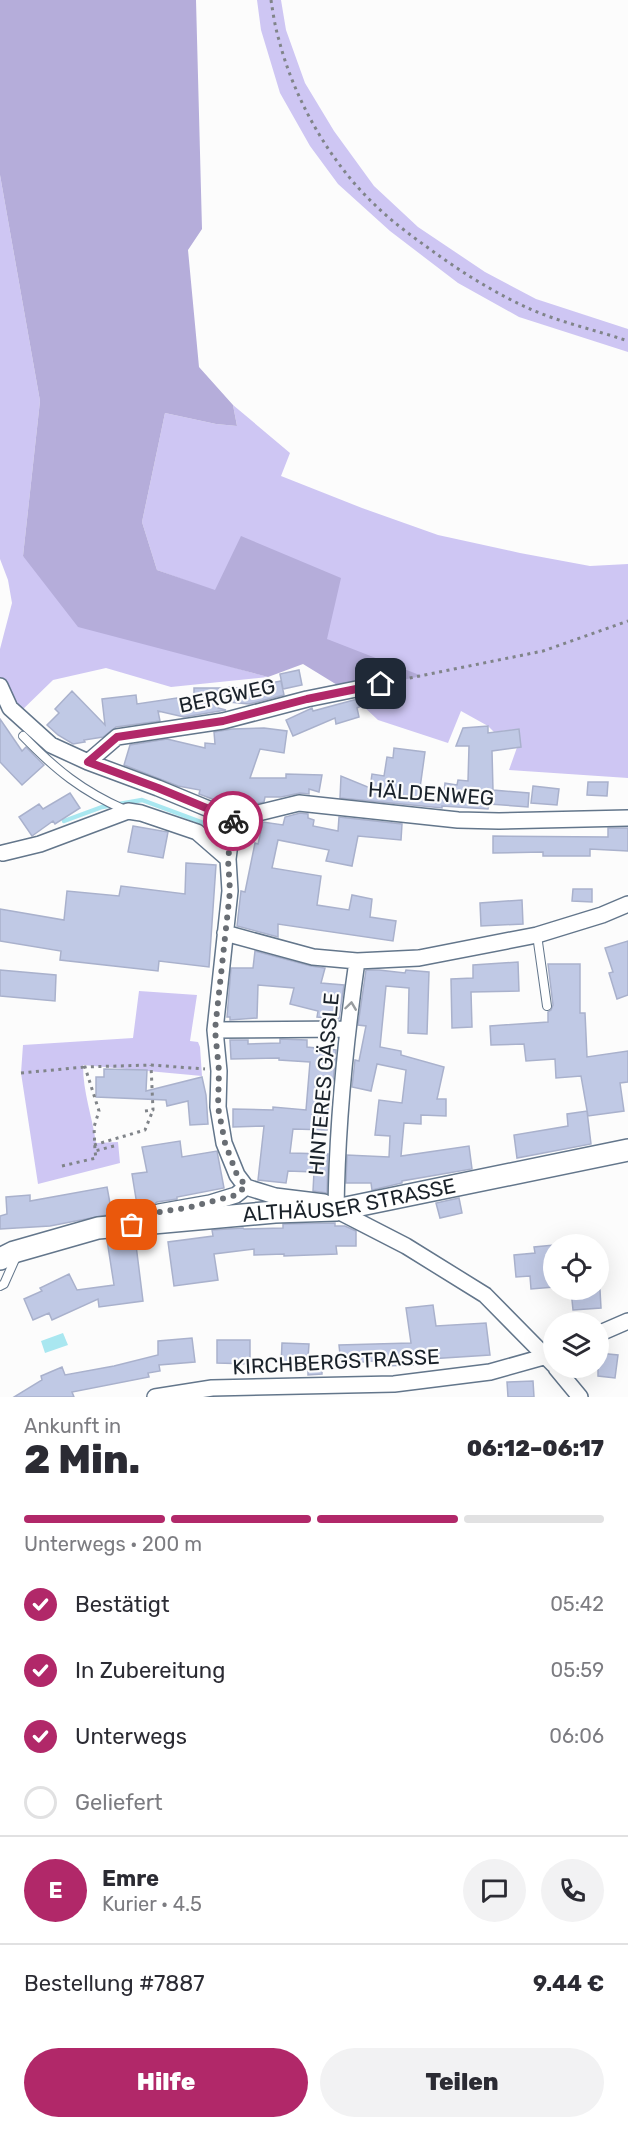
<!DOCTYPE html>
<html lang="de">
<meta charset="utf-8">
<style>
body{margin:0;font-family:Rubik,sans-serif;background:#f2f2f3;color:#2b2b33;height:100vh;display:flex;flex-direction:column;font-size:22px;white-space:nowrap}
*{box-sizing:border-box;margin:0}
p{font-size:20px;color:#7c7c81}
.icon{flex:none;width:33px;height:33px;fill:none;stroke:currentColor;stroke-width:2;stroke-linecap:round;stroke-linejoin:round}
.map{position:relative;height:1397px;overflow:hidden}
.panel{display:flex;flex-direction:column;background:#fff;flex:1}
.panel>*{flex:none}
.buttons{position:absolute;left:543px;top:1234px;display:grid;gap:12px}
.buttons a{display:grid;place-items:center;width:66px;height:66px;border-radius:50%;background:#fff;box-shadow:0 6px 24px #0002;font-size:30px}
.pin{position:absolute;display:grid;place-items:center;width:51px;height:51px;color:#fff;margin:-26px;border-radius:12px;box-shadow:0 3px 9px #0006}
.courier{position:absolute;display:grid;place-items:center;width:60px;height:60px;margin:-30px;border:4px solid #b12869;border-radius:50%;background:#fff;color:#222;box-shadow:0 2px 8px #0007}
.overview em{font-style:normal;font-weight:800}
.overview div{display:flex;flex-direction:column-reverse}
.overview{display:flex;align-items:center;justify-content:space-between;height:102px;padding:0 24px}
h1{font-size:39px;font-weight:800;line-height:45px}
.bar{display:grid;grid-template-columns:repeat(4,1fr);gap:9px 6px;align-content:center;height:72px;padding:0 24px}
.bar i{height:8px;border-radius:4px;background:#e1e1e2}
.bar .active{background:#b12869}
.bar p{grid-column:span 4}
.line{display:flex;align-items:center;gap:15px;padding:0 24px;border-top:2px solid #e1e1e2}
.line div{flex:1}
.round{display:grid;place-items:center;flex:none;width:63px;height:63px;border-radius:32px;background:#f2f2f3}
ol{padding:0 24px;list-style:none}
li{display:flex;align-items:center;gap:18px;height:66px}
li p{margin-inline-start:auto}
li .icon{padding:6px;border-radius:50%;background:#b12869;color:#fff;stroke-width:4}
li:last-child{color:#7c7c81}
li i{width:33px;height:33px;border:3px solid #e1e1e2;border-radius:50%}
.button{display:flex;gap:12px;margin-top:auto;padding:12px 24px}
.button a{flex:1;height:69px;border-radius:36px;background:#b12869;color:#fff;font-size:24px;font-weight:800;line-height:69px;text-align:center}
.button a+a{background:#f2f2f3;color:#2b2b33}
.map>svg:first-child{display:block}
</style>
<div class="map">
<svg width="628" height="1397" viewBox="0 0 628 1397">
<rect width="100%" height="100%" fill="#fcfcfc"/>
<path fill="#cec6f3" d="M 257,0 L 281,0 L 286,30 L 305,83 L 334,131 L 374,186 L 418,227 L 485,272 L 536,299 L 628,329 L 628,352 L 519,317 L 458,283 L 390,231 L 338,184 L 310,146 L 280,93 L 261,30 Z
M 0,175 L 40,401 L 23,556 L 218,663 L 268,677 L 171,687 L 106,668 L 53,680 L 17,715 L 0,686 L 0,649 L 12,603 L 8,580 L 0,559 Z
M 233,405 L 290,453 L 281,476 L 362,508 L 438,535 L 520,553 L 590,566 L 628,564 L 628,778 L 509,770 L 520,739 L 519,729 L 494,732 L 488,726 L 461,711 L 448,743 L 378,720 L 347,691 L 327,639 L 215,591 L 157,570 L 142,522 L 165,413 L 216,424 L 237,426 Z
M 139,991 L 197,995 L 190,1041 L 198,1042 L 200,1047 L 202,1076 L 83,1065 C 83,1093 92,1115 96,1143 L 118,1142 L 120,1163 L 38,1184 L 21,1073 L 23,1045 L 133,1038 Z"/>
<path fill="#b5adda" d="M 0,0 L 196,0 L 202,229 L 188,250 L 199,367 L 233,405 L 237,426 L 216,424 L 165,413 L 142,522 L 157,570 L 215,590 L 241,536 L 341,578 L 327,639 L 422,676 L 347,691 L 303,664 L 268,677 L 78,627 L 23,556 L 40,401 L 0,175 Z"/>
<path fill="#a9e7f0" d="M 63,1333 L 68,1345 L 45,1353 L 41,1341 Z"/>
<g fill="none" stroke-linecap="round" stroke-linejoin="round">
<path stroke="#a9e7f0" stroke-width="4.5" d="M 64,821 L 102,807 L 142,800 L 209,825"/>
</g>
<path fill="#c0c9e5" stroke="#a9b1cc" stroke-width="1.5" d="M 299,670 L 302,685 L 283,689 L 280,674 Z
M 281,681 L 284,695 L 249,704 L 218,701 L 218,708 L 226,710 L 184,717 L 158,711 L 160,721 L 116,727 L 103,737 L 84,740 L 85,742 L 73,744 L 58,735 L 47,725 L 59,713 L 55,709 L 72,691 L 105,725 L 102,699 L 136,695 L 137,704 L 177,698 L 194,703 L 194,688 L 228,688 L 229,687 L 262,691 L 261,685 Z
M 365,697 L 367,703 L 357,708 L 359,717 L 336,724 L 335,718 L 293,736 L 286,720 L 312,708 L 313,711 Z
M 0,719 L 22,751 L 26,747 L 44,765 L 22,785 L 0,762 Z
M 488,726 L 488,733 L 519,729 L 521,747 L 492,751 L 493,790 L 529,793 L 528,807 L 489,804 L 488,809 L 442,806 L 442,808 L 340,798 L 341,776 L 370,788 L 372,774 L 384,776 L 387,757 L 393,758 L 394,748 L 425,752 L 420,788 L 444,792 L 445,783 L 457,785 L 458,780 L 468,781 L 469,746 L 456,746 L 463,728 Z
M 264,728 L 287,731 L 284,753 L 260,749 L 250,778 L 286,778 L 286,774 L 322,775 L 319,792 L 309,789 L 309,794 L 300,793 L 281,797 L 265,797 L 264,802 L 236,808 L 199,794 L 200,790 L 178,786 L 124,765 L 130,745 L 167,739 L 205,748 L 205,743 L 215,744 L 214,732 L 232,729 Z
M 588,782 L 608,782 L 607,796 L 587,795 Z
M 533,786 L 559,789 L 557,805 L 531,803 Z
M 70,793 L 80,808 L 55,824 L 53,821 L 32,836 L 19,817 L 39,804 L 43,809 Z
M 300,813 L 308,814 L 308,818 L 314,820 L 313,826 L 338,831 L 339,817 L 402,824 L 401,840 L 358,836 L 352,866 L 326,861 L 329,850 L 278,840 L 272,868 L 321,876 L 317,905 L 349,910 L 352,895 L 372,899 L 370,917 L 396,921 L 393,941 L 278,924 L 278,937 L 237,926 L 241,891 L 245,892 L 255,843 L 258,844 L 263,822 L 283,825 L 285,817 Z
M 133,826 L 168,832 L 163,858 L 128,852 Z
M 608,828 L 628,828 L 628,851 L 590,849 L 590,856 L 543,856 L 543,852 L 493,853 L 493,836 L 608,837 Z
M 186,863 L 216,865 L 209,967 L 159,961 L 158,971 L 60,960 L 61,951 L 0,941 L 0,909 L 64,920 L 67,891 L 119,896 L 121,886 L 185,894 Z
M 573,889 L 592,889 L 592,902 L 572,901 Z
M 522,900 L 523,924 L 481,926 L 480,903 Z
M 628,941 L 628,995 L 617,999 L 609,973 L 613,972 L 605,948 Z
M 255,951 L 311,966 L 325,968 L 321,983 L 344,985 L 339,1019 L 317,1017 L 318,1011 L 290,1004 L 294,988 L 258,985 L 257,1018 L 230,1020 L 230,1017 L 227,1017 L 231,968 L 253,968 Z
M 518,962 L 519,991 L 471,992 L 472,1027 L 452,1028 L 451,979 L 473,978 L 473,965 Z
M 548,964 L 580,964 L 580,1013 L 585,1013 L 587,1057 L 628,1051 L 628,1082 L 620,1083 L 624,1111 L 588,1116 L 581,1076 L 556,1078 L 555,1059 L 526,1061 L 524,1044 L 491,1045 L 490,1026 L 548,1022 L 548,1012 L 551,1010 L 553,1005 Z
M 0,970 L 56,975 L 55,1001 L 0,996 Z
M 366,970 L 379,970 L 405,973 L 406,970 L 429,972 L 427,1034 L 408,1033 L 409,988 L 386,986 L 380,1047 L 401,1051 L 401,1055 L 444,1067 L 437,1099 L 446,1099 L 446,1116 L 421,1115 L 421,1124 L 404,1123 L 401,1156 L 469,1146 L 472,1169 L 402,1181 L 402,1183 L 372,1190 L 371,1183 L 346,1183 L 347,1155 L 389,1157 L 390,1136 L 375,1135 L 379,1100 L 402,1103 L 406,1070 L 377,1064 L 371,1091 L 352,1087 L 355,1060 L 359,1061 L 366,1026 L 358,1025 Z
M 280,1039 L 307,1040 L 307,1047 L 336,1050 L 333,1083 L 329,1085 L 327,1130 L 293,1129 L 290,1153 L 328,1154 L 327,1193 L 313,1191 L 314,1172 L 288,1171 L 286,1183 L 258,1180 L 264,1126 L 233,1127 L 233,1109 L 273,1110 L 273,1107 L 306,1110 L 310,1062 L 279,1060 L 279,1058 L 231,1059 L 230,1040 L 248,1040 L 248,1044 L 280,1043 Z
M 104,1069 L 147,1070 L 146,1091 L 202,1077 L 206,1095 L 208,1124 L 190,1125 L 188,1101 L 167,1106 L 166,1100 L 96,1097 L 96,1077 L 104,1077 Z
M 587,1111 L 591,1144 L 517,1158 L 514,1135 L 568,1126 L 567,1114 Z
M 180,1141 L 182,1157 L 217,1151 L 224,1188 L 177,1197 L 177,1199 L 157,1202 L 148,1209 L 138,1211 L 132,1174 L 147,1172 L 142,1147 Z
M 107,1187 L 112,1214 L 50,1226 L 0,1229 L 0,1216 L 7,1214 L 6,1197 L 30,1195 L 30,1201 Z
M 459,1198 L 462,1213 L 440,1218 L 436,1203 Z
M 335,1223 L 335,1226 L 345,1226 L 356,1231 L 356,1246 L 336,1246 L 337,1254 L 284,1256 L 284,1254 L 254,1255 L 254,1249 L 214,1254 L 218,1280 L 174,1286 L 168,1242 L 213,1236 L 212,1230 L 243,1228 L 244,1229 L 283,1228 L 283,1224 Z
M 135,1237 L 143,1301 L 99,1307 L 98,1299 L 52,1320 L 49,1313 L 33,1320 L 24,1299 L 42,1291 L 40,1288 L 69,1274 L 77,1290 L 114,1285 L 107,1240 Z
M 554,1245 L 554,1287 L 531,1289 L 530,1276 L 516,1277 L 514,1255 L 535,1253 L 534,1247 Z
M 571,1290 L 600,1290 L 601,1308 L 573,1310 Z
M 433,1305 L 436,1326 L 486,1323 L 490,1355 L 413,1360 L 413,1365 L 384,1366 L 384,1360 L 341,1364 L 339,1345 L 411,1343 L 406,1308 Z
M 192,1338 L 195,1362 L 159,1365 L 160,1371 L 148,1373 L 149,1377 L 72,1392 L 74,1397 L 14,1397 L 42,1380 L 41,1376 L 62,1367 L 65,1375 L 114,1366 L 158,1355 L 158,1341 Z
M 217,1340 L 250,1340 L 250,1364 L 217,1363 Z
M 282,1343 L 309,1344 L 308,1358 L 322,1358 L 322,1374 L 308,1375 L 308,1365 L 308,1367 L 281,1366 Z
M 598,1353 L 618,1355 L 615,1378 L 598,1376 Z
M 533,1381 L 534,1397 L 508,1397 L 507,1382 Z"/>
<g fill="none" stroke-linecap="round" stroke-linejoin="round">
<g stroke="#63768b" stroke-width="10">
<path id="lane" d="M 23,736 C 56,770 82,791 125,810
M 537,935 L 547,1006
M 0,1286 L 4,1284 L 16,1257"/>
</g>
<g stroke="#63768b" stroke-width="18">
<path id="street" d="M 0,686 L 10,708 L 51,745 L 88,762 L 158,788 L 233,819
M 88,762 L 117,737 L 223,721 L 307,699 L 381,684
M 233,819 L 228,859 L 230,891 L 215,1030 L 219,1071 L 218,1107 L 224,1143 L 237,1175 L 246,1187 L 275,1196 L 324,1202 L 336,1210 L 406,1246 L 485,1295 L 554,1365
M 233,819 L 299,803 L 458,820 L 499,821 L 628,818
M 3,853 L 40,844 L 128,811 L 141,813 L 197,832 L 228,859
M 225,933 L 313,957 L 357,961 L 419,958 L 537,935 L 602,915 L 628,904
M 215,1030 L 347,1029
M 336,1210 C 337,1127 345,1044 357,961
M 148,1223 L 159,1212 L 210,1203 L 236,1195 L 246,1187
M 598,1334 L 628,1321
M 556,1368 L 580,1397
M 155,1397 L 212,1388 L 394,1384 L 490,1372 L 554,1354"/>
</g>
<g stroke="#63768b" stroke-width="24">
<g id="secondary">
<path id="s1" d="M 0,1259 L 14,1252 L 98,1228 L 275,1212 L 336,1210 L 628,1150"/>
</g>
</g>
<path stroke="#808489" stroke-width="3" stroke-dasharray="3 4.5" stroke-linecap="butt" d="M 271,0 C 273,13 275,27 279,40 C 294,99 330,162 374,204 C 393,223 416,239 438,255 C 466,275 497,294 528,308 C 558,322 596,330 628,341
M 395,681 L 543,651 L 628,621
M 21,1073 L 85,1067
M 145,1111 L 153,1110 L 151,1065
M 94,1145 L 145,1130 L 153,1110
M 114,1146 L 95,1151 L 94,1127 L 99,1111 L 85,1067 L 151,1065 L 205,1069
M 62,1166 L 96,1158 L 95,1151"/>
<use href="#lane" stroke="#fff" stroke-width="8"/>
<use href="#street" stroke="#fff" stroke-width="15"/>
<use href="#secondary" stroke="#fff" stroke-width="21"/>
</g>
<defs><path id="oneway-chevron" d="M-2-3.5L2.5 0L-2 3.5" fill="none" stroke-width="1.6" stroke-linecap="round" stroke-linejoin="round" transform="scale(1.5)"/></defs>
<use stroke="#989c9f" href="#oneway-chevron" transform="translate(351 1006) rotate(-82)"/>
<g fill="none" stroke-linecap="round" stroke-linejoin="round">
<path stroke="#696e74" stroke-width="6" stroke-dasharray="0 10.8" d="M 132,1225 L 148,1223 L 159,1212 L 187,1208 L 236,1195 L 246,1186 L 237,1175 L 225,1143 L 218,1107 L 219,1071 L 215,1030 L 230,891 L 228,859 L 233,821"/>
<path stroke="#b12869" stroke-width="8" d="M 233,821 L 233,819 L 158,788 L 88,762 L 117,737 L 223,721 L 307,699 L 381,684"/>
</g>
<g text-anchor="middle" stroke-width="4.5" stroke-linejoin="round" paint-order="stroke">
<g font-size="21" fill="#1a222a" stroke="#fcfcfc">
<text transform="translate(227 696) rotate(-12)" y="7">BERGWEG</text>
<text transform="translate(431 794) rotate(4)" y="7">HÄLDENWEG</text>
<text transform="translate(324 1084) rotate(-85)" y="7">HINTERES GÄSSLE</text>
<text dy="7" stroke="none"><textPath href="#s1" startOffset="356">ALTHÄUSER STRASSE</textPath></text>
<text transform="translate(336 1362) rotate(-3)" y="7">KIRCHBERGSTRASSE</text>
</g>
</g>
</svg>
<div class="buttons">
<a><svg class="icon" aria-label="locate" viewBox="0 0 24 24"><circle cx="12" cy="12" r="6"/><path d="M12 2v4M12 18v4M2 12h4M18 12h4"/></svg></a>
<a><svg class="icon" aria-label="layers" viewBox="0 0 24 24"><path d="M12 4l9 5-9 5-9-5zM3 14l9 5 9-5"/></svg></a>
</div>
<div class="pin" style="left:132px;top:1225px;background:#ea580c"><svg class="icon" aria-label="bag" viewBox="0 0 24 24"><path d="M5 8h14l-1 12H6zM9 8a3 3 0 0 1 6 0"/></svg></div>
<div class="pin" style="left:381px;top:684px;background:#1f2937"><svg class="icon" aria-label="home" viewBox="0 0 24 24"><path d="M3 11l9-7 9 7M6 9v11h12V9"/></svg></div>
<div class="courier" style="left:233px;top:821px"><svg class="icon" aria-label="bike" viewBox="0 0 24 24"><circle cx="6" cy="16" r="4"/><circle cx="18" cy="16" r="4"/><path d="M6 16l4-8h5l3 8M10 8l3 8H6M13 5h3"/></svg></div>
</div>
<section class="panel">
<div class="overview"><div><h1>2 Min.</h1><p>Ankunft in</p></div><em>06:12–06:17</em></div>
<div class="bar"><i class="active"></i><i class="active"></i><i class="active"></i><i></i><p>Unterwegs · 200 m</p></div>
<ol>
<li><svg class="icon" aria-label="check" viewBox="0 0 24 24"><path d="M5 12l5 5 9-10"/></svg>Bestätigt<p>05:42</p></li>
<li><svg class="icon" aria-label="check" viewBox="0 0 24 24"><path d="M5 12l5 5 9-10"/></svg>In Zubereitung<p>05:59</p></li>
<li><svg class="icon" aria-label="check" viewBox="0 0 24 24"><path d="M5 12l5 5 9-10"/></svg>Unterwegs<p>06:06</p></li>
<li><i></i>Geliefert</li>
</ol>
<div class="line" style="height:108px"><b class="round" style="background:#b12869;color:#fff">E</b><div><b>Emre</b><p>Kurier · 4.5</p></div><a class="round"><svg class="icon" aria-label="chat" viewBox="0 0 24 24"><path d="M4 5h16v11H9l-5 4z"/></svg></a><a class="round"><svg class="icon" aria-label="phone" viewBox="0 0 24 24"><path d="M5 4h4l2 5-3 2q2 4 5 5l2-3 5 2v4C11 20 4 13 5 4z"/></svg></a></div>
<div class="line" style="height:78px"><div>Bestellung #7887</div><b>9.44 €</b></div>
<div class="button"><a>Hilfe</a><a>Teilen</a></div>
</section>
